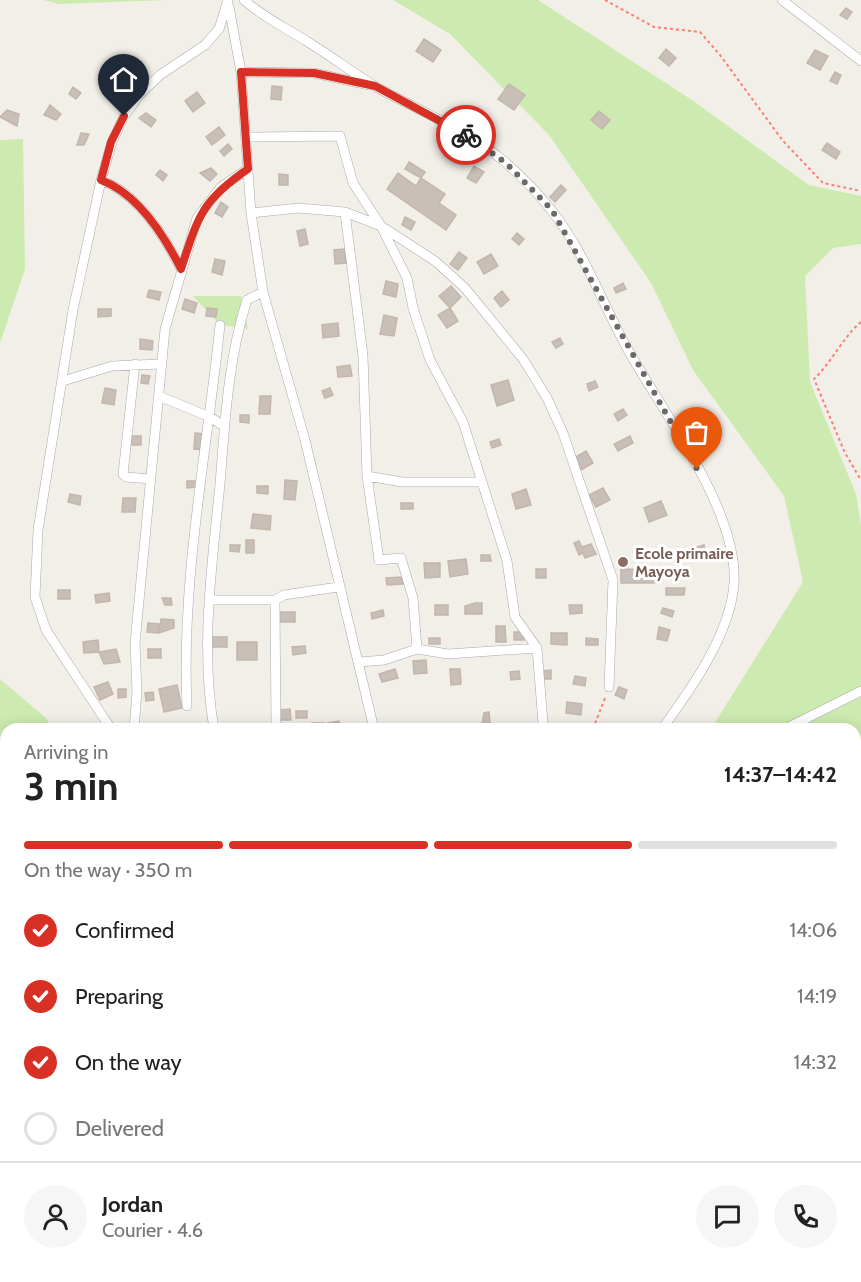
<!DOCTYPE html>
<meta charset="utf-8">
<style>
body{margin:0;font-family:Cabin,sans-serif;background:#f6f6f6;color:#222;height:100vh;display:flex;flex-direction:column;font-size:22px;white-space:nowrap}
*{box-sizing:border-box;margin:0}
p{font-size:20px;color:#767676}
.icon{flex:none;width:33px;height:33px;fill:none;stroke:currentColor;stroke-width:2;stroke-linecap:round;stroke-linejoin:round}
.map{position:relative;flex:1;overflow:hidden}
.drawer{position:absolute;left:0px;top:723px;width:861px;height:560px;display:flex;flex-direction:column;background:#fff;border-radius:18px 18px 0 0;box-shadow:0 3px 15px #0003}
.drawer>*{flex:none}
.pin{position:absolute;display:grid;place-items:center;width:51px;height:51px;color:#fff;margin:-62px -26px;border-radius:50% 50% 50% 0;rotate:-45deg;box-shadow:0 0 6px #0007}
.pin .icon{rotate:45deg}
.courier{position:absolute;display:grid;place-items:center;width:60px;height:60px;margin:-30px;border:4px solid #d93025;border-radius:50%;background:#fff;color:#222;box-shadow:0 2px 8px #0007}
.summary em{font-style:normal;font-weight:700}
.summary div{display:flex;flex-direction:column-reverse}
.summary{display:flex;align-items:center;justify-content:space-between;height:102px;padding:0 24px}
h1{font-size:39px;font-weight:700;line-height:45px}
.bar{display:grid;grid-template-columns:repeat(4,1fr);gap:9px 6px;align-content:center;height:72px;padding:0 24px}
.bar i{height:8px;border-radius:4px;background:#e0e0e0}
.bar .current{background:#d93025}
.bar p{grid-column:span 4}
.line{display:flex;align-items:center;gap:15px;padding:0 24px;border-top:2px solid #e0e0e0}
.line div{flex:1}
.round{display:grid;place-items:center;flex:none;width:63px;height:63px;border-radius:32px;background:#f6f6f6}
ol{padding:0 24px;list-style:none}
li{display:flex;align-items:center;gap:18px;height:66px}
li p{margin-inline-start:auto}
li .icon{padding:6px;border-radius:50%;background:#d93025;color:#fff;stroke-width:4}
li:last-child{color:#767676}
li i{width:33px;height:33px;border:3px solid #e0e0e0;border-radius:50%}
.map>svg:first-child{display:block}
</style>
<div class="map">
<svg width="861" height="1282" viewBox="0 0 861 1282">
<rect width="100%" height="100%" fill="#f2efe9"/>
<path fill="#cdebb0" d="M 44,0 L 168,0 L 58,4 Z
M 393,0 L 538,0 L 695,102 L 809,185 L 861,196 L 861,244 L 833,248 L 805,276 L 810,382 L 856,494 L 861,525 L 861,787 L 855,783 L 855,729 L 711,729 L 803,582 L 784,496 L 693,370 L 651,283 L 549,135 L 450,34 Z
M 23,139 L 25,269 L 0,343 L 0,140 Z
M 193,296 L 241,296 L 248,329 L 220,325 Z
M 0,679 L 46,718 L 53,729 L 6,729 L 6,854 L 0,849 Z
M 855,1218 L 861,1234 L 861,1282 L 716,1282 L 713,1277 L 855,1276 Z
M 220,1276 L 223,1282 L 23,1282 L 16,1277 Z"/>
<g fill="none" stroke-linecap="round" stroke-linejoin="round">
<path stroke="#aad3df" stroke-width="4" d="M 151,1276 L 152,1282"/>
</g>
<path fill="#c7bfb8" stroke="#c4b6ab" stroke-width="1.5" d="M 846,8 L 852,12 L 847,19 L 840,15 Z
M 424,39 L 441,50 L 433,62 L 416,51 Z
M 666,49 L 676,58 L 669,66 L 659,58 Z
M 815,50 L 828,56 L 820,70 L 807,63 Z
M 835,72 L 841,75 L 837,84 L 830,81 Z
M 509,84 L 525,95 L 514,110 L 498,99 Z
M 272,86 L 282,87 L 281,100 L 271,99 Z
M 73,87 L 81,93 L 76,99 L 69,94 Z
M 197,92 L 205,103 L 193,112 L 185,101 Z
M 50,105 L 61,114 L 56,120 L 44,115 Z
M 7,110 L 19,114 L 17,126 L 0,117 Z
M 599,111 L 610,120 L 602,129 L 591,120 Z
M 146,113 L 156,120 L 151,127 L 139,118 Z
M 219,127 L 225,135 L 212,145 L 206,137 Z
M 81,133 L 89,134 L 84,145 L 77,145 Z
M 827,143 L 840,152 L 836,159 L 822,150 Z
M 228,144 L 232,149 L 224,156 L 220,151 Z
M 409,162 L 425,172 L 421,178 L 405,169 Z
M 474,166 L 484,172 L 476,183 L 467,178 Z
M 211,168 L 217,174 L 210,181 L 200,173 Z
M 160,170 L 167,175 L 163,181 L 156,175 Z
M 398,173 L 416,186 L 421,178 L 445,194 L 439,203 L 456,215 L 446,230 L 387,189 Z
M 279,174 L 288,175 L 288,185 L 279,185 Z
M 561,185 L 566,190 L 555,202 L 550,197 Z
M 221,202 L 228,207 L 222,217 L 215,213 Z
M 405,217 L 415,222 L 411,230 L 402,225 Z
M 305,229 L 308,244 L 300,246 L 297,231 Z
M 517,233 L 524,239 L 519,245 L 512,239 Z
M 344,249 L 346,263 L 335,264 L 334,250 Z
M 459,252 L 467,258 L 458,270 L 450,264 Z
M 491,254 L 498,266 L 484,274 L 477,262 Z
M 215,259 L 225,261 L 222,275 L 212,272 Z
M 386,281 L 398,284 L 396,297 L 383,294 Z
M 623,283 L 626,289 L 616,293 L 614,288 Z
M 451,286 L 461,297 L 450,308 L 439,296 Z
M 149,290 L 161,292 L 159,300 L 147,297 Z
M 502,291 L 509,300 L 501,307 L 494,298 Z
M 185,299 L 197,303 L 194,313 L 182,309 Z
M 207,308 L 217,309 L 216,317 L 206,316 Z
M 450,308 L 458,321 L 447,328 L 438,315 Z
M 98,309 L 111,309 L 111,316 L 98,317 Z
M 384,315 L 397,318 L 394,336 L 380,334 Z
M 338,323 L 339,336 L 323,338 L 322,325 Z
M 560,338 L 563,344 L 556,348 L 552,342 Z
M 140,339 L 153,341 L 152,350 L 140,349 Z
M 350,365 L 352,376 L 338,377 L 337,367 Z
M 142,375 L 150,376 L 148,384 L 141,383 Z
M 508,380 L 514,400 L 497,406 L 491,385 Z
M 595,381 L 598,387 L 589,391 L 587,384 Z
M 105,388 L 116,390 L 114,405 L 102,403 Z
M 330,388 L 333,395 L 325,398 L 322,391 Z
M 260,396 L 271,396 L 270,414 L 259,414 Z
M 623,409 L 627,415 L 618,421 L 614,414 Z
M 240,415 L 249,415 L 249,423 L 240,422 Z
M 195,433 L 207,434 L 206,450 L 194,449 Z
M 130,436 L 141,436 L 141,445 L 130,445 Z
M 630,436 L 633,443 L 618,451 L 614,444 Z
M 499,439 L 501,445 L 492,448 L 490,442 Z
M 586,451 L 593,463 L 581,470 L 574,458 Z
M 285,480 L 297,481 L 295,500 L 284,499 Z
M 187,481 L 197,481 L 197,487 L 187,488 Z
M 257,486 L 268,486 L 268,494 L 257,493 Z
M 603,488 L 610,500 L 596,507 L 589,495 Z
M 526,489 L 531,505 L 516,509 L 512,494 Z
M 70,494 L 81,496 L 80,505 L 68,502 Z
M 123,498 L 136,498 L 135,512 L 122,512 Z
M 661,501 L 667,515 L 649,522 L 644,508 Z
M 401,503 L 413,503 L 413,509 L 401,509 Z
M 253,514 L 271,516 L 270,530 L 251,528 Z
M 246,540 L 254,540 L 254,553 L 246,553 Z
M 579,541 L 582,547 L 591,544 L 596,554 L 585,558 L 583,553 L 579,555 L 574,543 Z
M 230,545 L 240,545 L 239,552 L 230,551 Z
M 704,545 L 705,553 L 692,556 L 691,549 Z
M 481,555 L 490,555 L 491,561 L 481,561 Z
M 466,559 L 468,574 L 450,577 L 448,561 Z
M 424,563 L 440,563 L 440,577 L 425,578 Z
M 536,569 L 546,569 L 546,578 L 536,578 Z
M 621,569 L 657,570 L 657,583 L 621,583 Z
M 403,577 L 403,584 L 387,585 L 386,578 Z
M 666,588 L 685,588 L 684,595 L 666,595 Z
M 58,590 L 70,590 L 70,599 L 58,599 Z
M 109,593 L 110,601 L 96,603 L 95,595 Z
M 162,598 L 171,598 L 172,605 L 165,605 Z
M 475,603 L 482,603 L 482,614 L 465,614 L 465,606 Z
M 435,605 L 448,605 L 448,615 L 435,615 Z
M 569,605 L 582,605 L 582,613 L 570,614 Z
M 663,608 L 674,611 L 672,617 L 661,613 Z
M 383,610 L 384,616 L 372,619 L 371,613 Z
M 280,612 L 295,612 L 295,622 L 280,622 Z
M 161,619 L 174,620 L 174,628 L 159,633 Z
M 148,623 L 159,624 L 159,633 L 147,632 Z
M 496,626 L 505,626 L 506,642 L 496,642 Z
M 659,627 L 670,630 L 667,641 L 657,639 Z
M 514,632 L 524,632 L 524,640 L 514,640 Z
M 551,633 L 567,633 L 567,645 L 551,644 Z
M 212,637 L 227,637 L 227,647 L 212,647 Z
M 429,638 L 440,638 L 440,644 L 429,644 Z
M 586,638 L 598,639 L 598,645 L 586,645 Z
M 98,640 L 99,652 L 84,653 L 83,642 Z
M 237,642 L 257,642 L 257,660 L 237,660 Z
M 305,646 L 306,653 L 293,655 L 292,647 Z
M 116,649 L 120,662 L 104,664 L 99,652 Z
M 148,649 L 161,649 L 161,658 L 148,658 Z
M 426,660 L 427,673 L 414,674 L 413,661 Z
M 395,669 L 398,678 L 382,682 L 379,674 Z
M 450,669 L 460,669 L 461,684 L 451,685 Z
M 551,670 L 551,679 L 542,679 L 542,671 Z
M 519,671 L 520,679 L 511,680 L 510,672 Z
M 575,676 L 586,678 L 585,686 L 573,684 Z
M 108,682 L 113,694 L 100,700 L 94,687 Z
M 177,685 L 182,708 L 164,712 L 159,689 Z
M 619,687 L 627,690 L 624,699 L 615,695 Z
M 118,689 L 126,689 L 126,697 L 118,698 Z
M 153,692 L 154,700 L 146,701 L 145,693 Z
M 567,702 L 582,704 L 581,715 L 566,713 Z
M 290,709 L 291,720 L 277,720 L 277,710 Z
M 296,711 L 307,711 L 307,718 L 296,718 Z
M 489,712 L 490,723 L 482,724 L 484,713 Z
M 339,721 L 340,729 L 328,729 L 327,723 Z
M 312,723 L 324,723 L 325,729 L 312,729 Z
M 460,1276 L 477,1276 L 478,1282 L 456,1282 L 455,1278 Z"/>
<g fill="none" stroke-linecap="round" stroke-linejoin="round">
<g stroke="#a9a9a9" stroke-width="10">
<path id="street" d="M 244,0 C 264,18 286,28 308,42 C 331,56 353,73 376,87 C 420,111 467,130 505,162 C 521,176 539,194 552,211 C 584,251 603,305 628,350 C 663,412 739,512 734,584 C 730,635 691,689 662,729
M 782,0 L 861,61
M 229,7 L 241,72 L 251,213 L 263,292 L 305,440 L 374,729
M 241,72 L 314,73 L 369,85
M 246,137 L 340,136 L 353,183 L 381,226 L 407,278 L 413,308 L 430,360 L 463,422 L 507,561 L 515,617 L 537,648 L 543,723
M 101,180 C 138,194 164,235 181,269
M 345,212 L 363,356 L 367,476 L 379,560 L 401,558 L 413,598 L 417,649
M 251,213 L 298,208 L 345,212 L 381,226 L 435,261 L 465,288 L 523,359 L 547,398 L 563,433 L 613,580 L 609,687
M 135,364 L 123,474 L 126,477 L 151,479
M 63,381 L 112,366 L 161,364
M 159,396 L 210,417 L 225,427
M 367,476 L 402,482 L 481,482
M 209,600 L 275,600 L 284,595 L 338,587
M 275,600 L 276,729
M 359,662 L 384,660 L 417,649 L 448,654 L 537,648
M 187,706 C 181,579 207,452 220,325
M 111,729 L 46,630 L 35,597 L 38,530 L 73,310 L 101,180 L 112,142 L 124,116 L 140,94 L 160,75 L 205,45 L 219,29 L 228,0
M 134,729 L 137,692 L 135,643 L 165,329 L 197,218 L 221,187 L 248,169
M 214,729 C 200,648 212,565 220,484 C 225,422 228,359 247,300 L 263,292
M 785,729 L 861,691
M 0,1127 L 6,1124
M 294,1276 L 300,1282
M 430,1276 L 434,1282
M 534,1276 L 536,1282
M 239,1282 L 240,1276
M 311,1282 L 329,1276"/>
</g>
<path stroke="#fa8072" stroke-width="2" stroke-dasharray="3 3" stroke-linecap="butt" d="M 605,0 L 654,27 L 700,32 L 720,55 L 783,141 L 823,183 L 861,191
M 861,322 C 843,337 832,362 814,379 L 845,453 L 861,480
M 552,724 L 587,729
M 593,729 L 605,698"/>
<use href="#street" stroke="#fff" stroke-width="9"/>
</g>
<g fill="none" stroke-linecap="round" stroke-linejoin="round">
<path stroke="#6b6a68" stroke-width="6" stroke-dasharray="0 10.8" d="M 466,135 L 506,163 L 552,210 L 697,469"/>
<path stroke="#d93025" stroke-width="8" d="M 124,116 L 111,142 L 101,180 C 138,194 164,235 181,269 C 198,217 201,201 248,169 L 241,72 L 314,73 L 375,86 L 466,135"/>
</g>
<circle fill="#8d6e63" stroke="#fff" stroke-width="2" cx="623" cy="562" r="6"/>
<g text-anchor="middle" stroke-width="6" stroke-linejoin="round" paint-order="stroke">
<g font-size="16" font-weight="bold" fill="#785e54" stroke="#fff" text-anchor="start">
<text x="635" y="559">Ecole primaire<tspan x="635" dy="18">Mayoya</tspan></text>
</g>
</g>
</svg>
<div class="pin" style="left:697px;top:469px;background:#ea580c"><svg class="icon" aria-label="bag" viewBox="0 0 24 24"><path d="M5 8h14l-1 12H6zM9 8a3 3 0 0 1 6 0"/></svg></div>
<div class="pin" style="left:124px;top:116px;background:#1f2937"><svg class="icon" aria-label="home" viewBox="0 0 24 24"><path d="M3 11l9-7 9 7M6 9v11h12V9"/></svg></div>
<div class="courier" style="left:466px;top:135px"><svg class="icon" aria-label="bike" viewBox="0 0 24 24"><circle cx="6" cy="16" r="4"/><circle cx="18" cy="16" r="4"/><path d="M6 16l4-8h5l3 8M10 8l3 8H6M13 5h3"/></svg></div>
<section class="drawer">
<div class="summary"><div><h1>3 min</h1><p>Arriving in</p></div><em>14:37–14:42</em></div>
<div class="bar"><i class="current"></i><i class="current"></i><i class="current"></i><i></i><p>On the way · 350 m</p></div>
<ol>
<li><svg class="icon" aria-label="check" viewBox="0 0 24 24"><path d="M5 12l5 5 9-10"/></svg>Confirmed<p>14:06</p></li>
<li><svg class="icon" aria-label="check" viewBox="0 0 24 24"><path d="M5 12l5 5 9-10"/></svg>Preparing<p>14:19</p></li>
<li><svg class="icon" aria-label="check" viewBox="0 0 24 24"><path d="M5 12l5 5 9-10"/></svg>On the way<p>14:32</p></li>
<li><i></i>Delivered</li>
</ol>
<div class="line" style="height:108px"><a class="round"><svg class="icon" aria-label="person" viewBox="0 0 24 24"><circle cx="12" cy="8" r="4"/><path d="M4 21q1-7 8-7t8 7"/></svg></a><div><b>Jordan</b><p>Courier · 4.6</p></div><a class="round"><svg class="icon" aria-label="chat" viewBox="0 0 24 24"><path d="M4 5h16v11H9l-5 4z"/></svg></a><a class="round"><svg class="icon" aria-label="phone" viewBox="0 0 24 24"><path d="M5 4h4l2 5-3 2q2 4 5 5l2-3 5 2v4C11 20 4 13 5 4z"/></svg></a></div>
</section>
</div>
